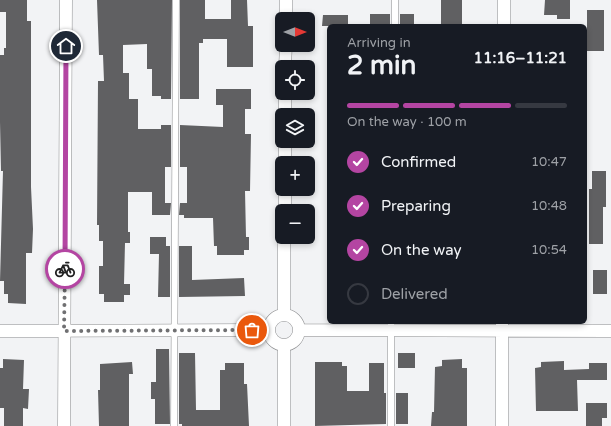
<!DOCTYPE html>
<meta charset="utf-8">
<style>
body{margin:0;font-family:"Varela Round",sans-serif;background:#242831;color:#f1f3f6;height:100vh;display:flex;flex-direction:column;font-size:15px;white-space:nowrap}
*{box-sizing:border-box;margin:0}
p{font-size:13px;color:#9ea1a6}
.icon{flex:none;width:22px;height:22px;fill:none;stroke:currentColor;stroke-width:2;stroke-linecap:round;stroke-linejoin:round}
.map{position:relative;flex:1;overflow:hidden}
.panel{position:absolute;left:327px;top:24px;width:260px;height:300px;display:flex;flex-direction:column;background:#171b24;border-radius:6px;box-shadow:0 2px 6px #0003}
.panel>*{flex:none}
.needle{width:26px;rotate:90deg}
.buttons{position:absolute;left:275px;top:12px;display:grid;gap:8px}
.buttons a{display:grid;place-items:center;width:40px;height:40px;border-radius:6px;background:#171b24;box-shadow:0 2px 6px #0003;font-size:20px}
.pin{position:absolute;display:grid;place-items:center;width:34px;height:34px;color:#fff;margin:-17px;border:2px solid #fff;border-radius:50%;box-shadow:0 1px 4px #0007}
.courier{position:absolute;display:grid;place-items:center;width:40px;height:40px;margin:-20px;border:3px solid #b445a2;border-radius:50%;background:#fff;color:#222;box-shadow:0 1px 5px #0007}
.overview em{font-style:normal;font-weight:700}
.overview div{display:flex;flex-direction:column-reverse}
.overview{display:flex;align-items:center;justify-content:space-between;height:68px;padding:0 20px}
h1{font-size:26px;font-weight:700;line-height:30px}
.bar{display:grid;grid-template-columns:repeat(4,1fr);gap:6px 4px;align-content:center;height:48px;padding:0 20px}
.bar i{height:5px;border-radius:3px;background:#363941}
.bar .active{background:#b445a2}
.bar p{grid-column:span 4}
ol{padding:0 20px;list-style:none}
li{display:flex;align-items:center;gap:12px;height:44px}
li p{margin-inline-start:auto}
li .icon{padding:4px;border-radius:50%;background:#b445a2;color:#fff;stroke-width:4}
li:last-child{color:#9ea1a6}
li i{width:22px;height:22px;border:2px solid #363941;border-radius:50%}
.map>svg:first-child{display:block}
</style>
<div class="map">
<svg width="611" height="426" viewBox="0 0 611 426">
<rect width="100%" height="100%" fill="#f2f3f5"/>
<path fill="#606062" d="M 0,0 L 27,0 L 27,21 L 31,21 L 31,187 L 33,229 L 32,253 L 26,253 L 26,304 L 8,303 L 8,294 L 4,294 L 4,281 L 0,281 L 3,171 L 1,171 L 0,122 L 0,55 L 4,55 L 4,48 L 6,48 L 6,12 L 0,12 Z
M 97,0 L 172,0 L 171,99 L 161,99 L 161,96 L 152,96 L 152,69 L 147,69 L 147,44 L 123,45 L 123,73 L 129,73 L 129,99 L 138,99 L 138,129 L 161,129 L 161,125 L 171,125 L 171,167 L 165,167 L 165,203 L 171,203 L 170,215 L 152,215 L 152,192 L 128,192 L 128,232 L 130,232 L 130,243 L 125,243 L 124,284 L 130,284 L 130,295 L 124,295 L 124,302 L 104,302 L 104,294 L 99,294 L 99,266 L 103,266 L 103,241 L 99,241 L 99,225 L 97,225 L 98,81 L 104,81 L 103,55 L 99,55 Z
M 180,0 L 205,0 L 205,19 L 231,19 L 231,0 L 247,0 L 248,26 L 253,26 L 253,67 L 227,67 L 227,39 L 203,39 L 203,43 L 199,43 L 199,99 L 180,99 Z
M 441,0 L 462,0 L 462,26 L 441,26 Z
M 545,0 L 570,0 L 570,19 L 557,19 L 557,15 L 544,15 Z
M 587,10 L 604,10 L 604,51 L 587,51 Z
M 370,14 L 390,14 L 390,26 L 370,26 Z
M 400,14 L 414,14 L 414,26 L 400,26 Z
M 323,15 L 348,15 L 348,26 L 322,26 Z
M 216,89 L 251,89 L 251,109 L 245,109 L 245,134 L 251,134 L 250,191 L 245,191 L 246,237 L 249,237 L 249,250 L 244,250 L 244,255 L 217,255 L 217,246 L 214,246 L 213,218 L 184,218 L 184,215 L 179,215 L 180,203 L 187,203 L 187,167 L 180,167 L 180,125 L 223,127 L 223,105 L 216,105 Z
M 592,171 L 606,171 L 606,207 L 603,207 L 603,244 L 589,244 L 589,189 L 592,189 Z
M 150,237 L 166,237 L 166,246 L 170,246 L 170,297 L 158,297 L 159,254 L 150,254 Z
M 179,246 L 192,246 L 192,280 L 244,278 L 245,296 L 179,297 Z
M 593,270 L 607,270 L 607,294 L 593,294 Z
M 156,349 L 169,349 L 170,424 L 155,424 L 155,399 L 151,399 L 151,382 L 156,382 Z
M 179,353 L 195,353 L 196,410 L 220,410 L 220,370 L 225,370 L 225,363 L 244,363 L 244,384 L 247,384 L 249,426 L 182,426 L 182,424 L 179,424 Z
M 398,353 L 415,353 L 415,368 L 398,368 Z
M 3,359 L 24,360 L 23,389 L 29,389 L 28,409 L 23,408 L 23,426 L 4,426 L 4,408 L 0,408 L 0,368 L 3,368 Z
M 462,359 L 462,368 L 467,368 L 467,426 L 431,426 L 432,412 L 434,412 L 435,367 L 442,366 L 442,360 Z
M 564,361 L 564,370 L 589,369 L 589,363 L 607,363 L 607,380 L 577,380 L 578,411 L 536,411 L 535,368 L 541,367 L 541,362 Z
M 132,362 L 133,374 L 129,374 L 129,426 L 99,426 L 98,390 L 100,390 L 100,364 Z
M 315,362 L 342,362 L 342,366 L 347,366 L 347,391 L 369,391 L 369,363 L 384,363 L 384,393 L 386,393 L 386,424 L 315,426 Z
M 396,393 L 408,393 L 408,424 L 396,424 Z
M 586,403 L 607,403 L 607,418 L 602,418 L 602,426 L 586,426 Z"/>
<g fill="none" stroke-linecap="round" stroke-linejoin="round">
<g stroke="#8a8b8d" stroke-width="7">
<path id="service" d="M 395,26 L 395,0
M 174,426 L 176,0
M 391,426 L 391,322"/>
</g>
<g stroke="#8a8b8d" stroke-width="13">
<path id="minor" d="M 286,19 L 286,0
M 504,26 L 504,0
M 285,67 L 286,45
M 285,115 L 285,93
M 285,163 L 285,141
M 285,211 L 285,189
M269 330a15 15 0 1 1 30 0a15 15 0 1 1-30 0Z
M 284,315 L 284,237
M 299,330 L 611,331
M 0,331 L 267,330
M 64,426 L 66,0
M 284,426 L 284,345
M 502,426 L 502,322"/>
</g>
<use href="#service" stroke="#fff" stroke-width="6"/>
<use href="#minor" stroke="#fff" stroke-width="12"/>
</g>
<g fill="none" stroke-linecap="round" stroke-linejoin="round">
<path stroke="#707072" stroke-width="4" stroke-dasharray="0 7.2" d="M 65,269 L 64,331 L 252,330"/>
<path stroke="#b445a2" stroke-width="5" d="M 65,269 L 66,46"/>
</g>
</svg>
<div class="buttons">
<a><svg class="needle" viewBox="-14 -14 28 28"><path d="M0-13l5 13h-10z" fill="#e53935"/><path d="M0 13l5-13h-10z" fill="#9ea1a6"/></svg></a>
<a><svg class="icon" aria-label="locate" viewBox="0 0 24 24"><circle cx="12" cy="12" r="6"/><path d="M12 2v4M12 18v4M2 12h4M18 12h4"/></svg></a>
<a><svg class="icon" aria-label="layers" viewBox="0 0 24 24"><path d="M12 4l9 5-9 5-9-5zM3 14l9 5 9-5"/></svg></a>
<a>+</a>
<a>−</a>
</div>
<div class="pin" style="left:252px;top:330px;background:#ea580c"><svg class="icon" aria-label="bag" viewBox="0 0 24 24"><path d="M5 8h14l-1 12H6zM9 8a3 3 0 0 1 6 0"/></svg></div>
<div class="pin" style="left:66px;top:46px;background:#1f2937"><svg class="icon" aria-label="home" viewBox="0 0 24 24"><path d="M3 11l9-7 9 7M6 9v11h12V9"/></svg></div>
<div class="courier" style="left:65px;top:269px"><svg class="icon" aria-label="bike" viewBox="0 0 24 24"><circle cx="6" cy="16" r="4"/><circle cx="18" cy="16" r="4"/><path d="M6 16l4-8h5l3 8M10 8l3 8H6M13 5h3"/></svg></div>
<section class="panel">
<div class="overview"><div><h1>2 min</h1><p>Arriving in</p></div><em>11:16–11:21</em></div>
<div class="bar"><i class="active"></i><i class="active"></i><i class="active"></i><i></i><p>On the way · 100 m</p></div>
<ol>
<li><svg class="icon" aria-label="check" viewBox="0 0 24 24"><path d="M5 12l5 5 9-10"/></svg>Confirmed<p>10:47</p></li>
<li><svg class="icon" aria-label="check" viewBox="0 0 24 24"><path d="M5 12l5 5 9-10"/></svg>Preparing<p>10:48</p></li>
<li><svg class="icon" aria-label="check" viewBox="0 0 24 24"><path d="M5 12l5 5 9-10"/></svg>On the way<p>10:54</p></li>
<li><i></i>Delivered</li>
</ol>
</section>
</div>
